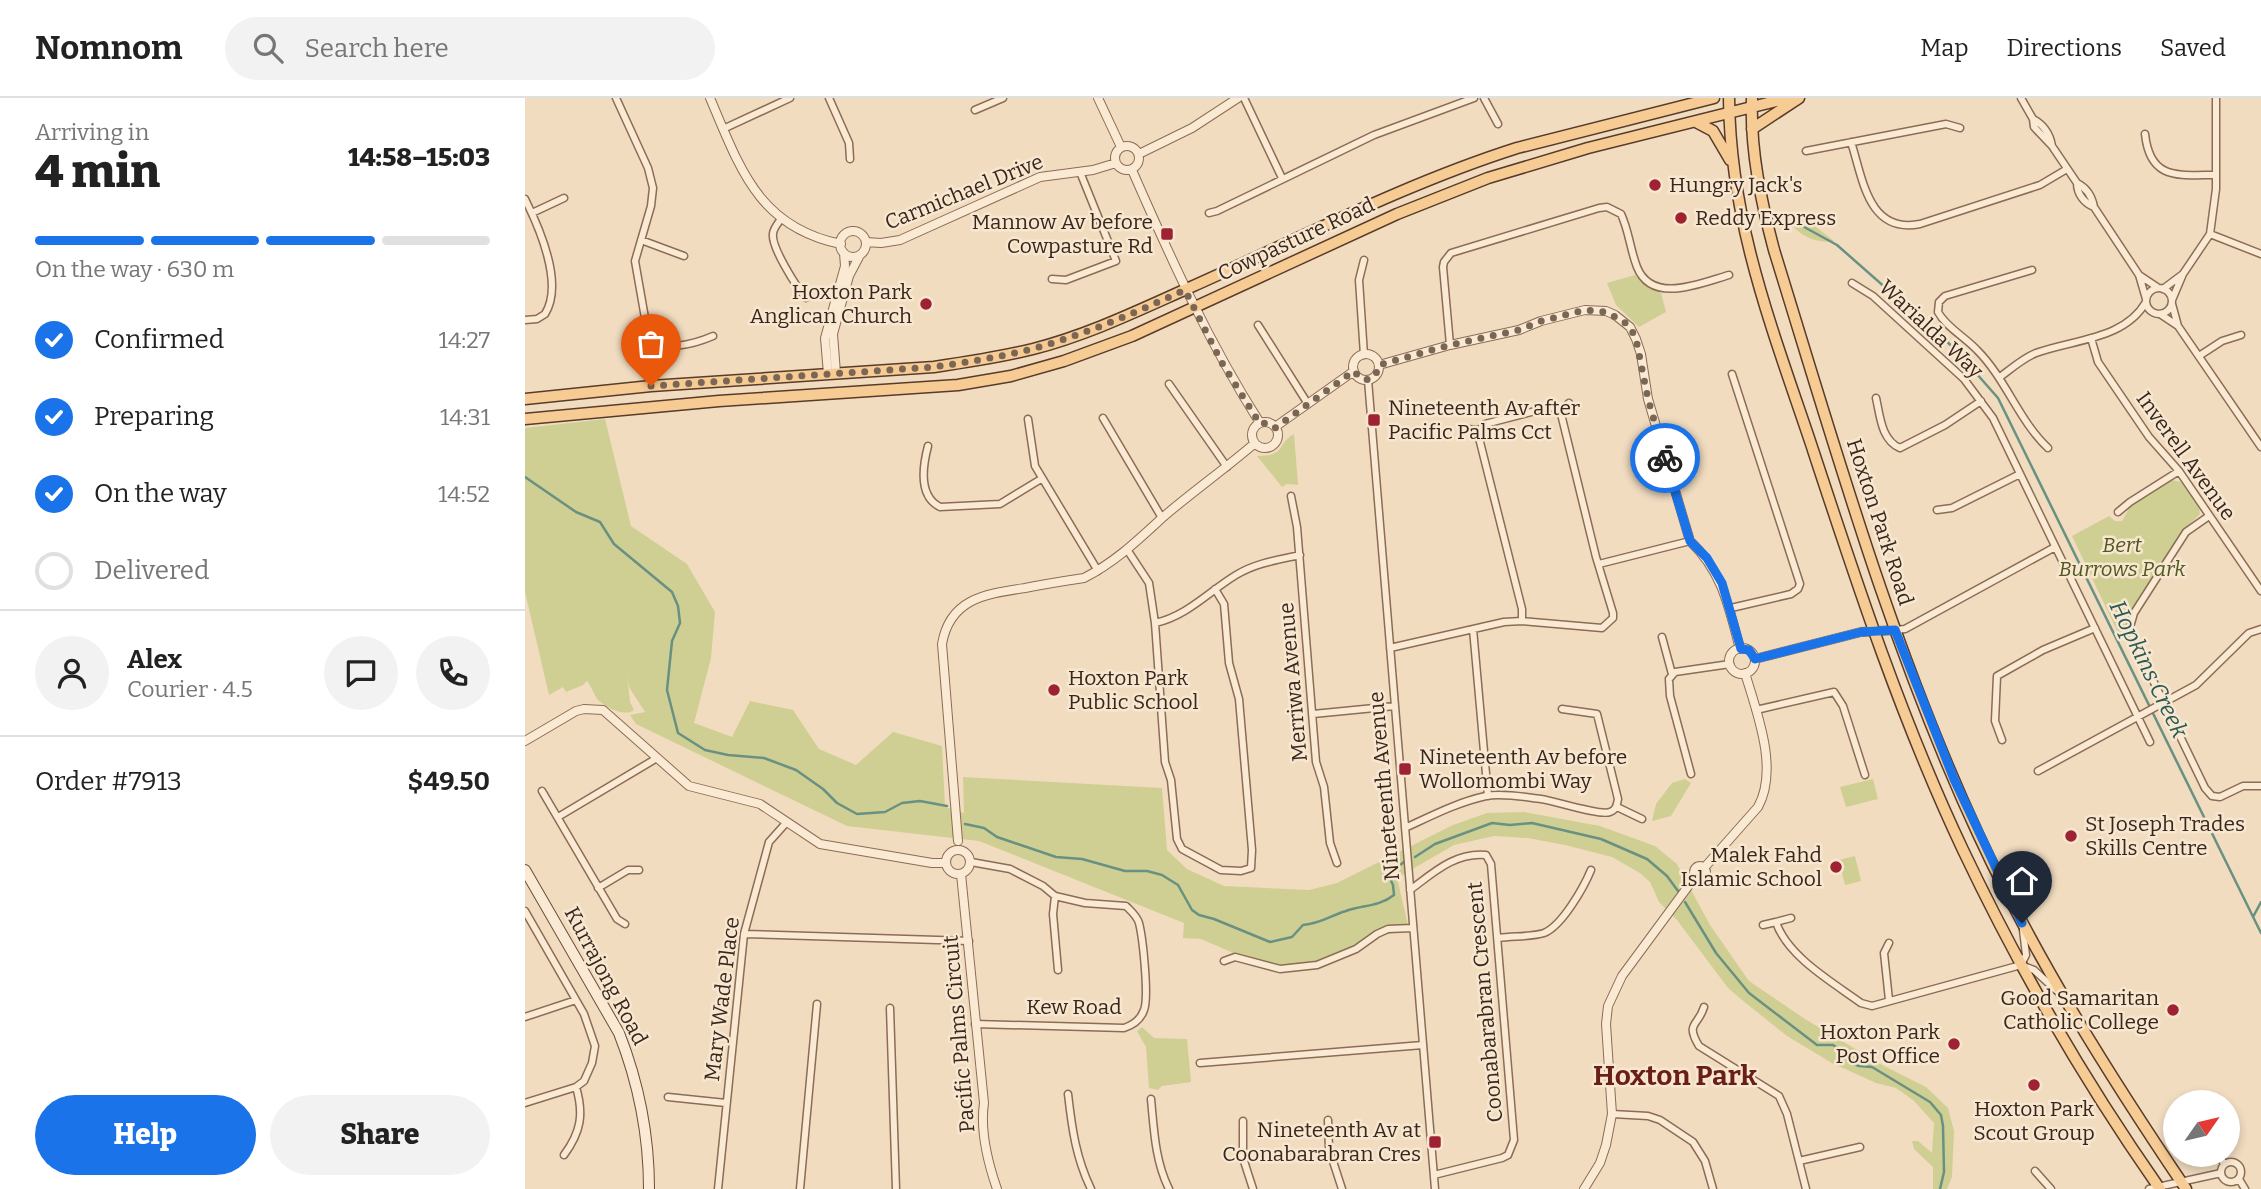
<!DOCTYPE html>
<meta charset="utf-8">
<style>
body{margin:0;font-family:Bitter,serif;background:#f2f2f2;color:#222;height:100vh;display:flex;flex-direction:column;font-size:26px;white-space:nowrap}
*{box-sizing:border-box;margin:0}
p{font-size:23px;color:#767676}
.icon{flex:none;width:38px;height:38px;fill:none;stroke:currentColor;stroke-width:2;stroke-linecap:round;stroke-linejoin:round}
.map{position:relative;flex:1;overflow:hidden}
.drawer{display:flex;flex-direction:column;background:#fff;width:525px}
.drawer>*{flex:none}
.needle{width:46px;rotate:56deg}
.controls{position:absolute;left:1638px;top:992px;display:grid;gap:14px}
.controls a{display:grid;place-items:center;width:77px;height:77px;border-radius:50%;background:#fff;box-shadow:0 4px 10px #0003;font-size:35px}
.pin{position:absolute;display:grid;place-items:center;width:60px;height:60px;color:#fff;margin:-72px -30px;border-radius:50% 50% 50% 0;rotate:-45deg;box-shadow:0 0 7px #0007}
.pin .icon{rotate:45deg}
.courier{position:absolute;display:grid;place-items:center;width:70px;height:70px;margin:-35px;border:5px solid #1a73e8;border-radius:50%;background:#fff;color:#222;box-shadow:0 2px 9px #0007}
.overview em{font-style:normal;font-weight:800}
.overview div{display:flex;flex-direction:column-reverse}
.overview{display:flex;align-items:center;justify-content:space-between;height:119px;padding:0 35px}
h1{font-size:46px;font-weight:800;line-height:52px}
.bar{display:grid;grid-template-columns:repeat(4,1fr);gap:10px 7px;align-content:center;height:84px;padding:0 35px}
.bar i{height:9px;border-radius:5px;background:#e0e0e0}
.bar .on{background:#1a73e8}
.bar p{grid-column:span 4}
.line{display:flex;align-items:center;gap:18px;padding:0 35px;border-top:2px solid #e0e0e0}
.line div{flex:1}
.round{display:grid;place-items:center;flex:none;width:74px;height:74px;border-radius:37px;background:#f2f2f2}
ol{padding:0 35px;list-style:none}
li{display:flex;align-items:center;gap:21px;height:77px}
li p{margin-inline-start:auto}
li .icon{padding:7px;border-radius:50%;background:#1a73e8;color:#fff;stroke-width:4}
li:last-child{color:#767676}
li i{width:38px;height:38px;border:4px solid #e0e0e0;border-radius:50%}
.cta{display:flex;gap:14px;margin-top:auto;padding:14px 35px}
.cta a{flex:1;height:80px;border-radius:42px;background:#1a73e8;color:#fff;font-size:28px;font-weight:800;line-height:80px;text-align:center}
.cta a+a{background:#f2f2f2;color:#222}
header{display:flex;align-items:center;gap:42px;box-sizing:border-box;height:98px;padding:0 35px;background:#fff;border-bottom:2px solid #e0e0e0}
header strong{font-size:33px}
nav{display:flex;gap:38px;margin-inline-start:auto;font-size:24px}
.search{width:490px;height:63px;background:#f2f2f2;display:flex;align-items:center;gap:18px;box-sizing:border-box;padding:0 24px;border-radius:38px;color:#767676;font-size:26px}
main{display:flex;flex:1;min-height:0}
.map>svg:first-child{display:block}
</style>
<header>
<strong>Nomnom</strong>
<div class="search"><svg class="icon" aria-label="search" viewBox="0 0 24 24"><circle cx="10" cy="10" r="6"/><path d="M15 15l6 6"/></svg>Search here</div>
<nav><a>Map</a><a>Directions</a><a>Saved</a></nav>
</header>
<main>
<section class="drawer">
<div class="overview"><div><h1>4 min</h1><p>Arriving in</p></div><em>14:58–15:03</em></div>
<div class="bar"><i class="on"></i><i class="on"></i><i class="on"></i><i></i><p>On the way · 630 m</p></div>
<ol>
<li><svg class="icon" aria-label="check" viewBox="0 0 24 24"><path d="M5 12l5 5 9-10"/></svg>Confirmed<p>14:27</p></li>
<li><svg class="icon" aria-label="check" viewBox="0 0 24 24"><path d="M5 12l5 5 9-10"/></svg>Preparing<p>14:31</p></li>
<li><svg class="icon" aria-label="check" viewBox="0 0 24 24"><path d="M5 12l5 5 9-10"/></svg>On the way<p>14:52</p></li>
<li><i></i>Delivered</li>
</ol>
<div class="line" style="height:126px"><a class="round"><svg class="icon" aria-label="person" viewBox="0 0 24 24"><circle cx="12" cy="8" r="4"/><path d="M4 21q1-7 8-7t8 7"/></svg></a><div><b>Alex</b><p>Courier · 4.5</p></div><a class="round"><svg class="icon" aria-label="chat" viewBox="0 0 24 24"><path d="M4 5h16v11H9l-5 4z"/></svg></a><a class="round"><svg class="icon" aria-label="phone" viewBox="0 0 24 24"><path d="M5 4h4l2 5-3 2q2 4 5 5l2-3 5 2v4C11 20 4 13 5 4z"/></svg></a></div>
<div class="line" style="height:91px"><div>Order #7913</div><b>$49.50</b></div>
<div class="cta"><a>Help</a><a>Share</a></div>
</section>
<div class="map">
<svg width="1736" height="1091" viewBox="0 0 1736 1091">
<rect width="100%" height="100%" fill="#f1dcc0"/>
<path fill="#cfcf93" d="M 1279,120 L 1309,143 C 1295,146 1276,139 1268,128 L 1271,121 Z
M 1110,177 L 1119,186 L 1136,195 L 1141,214 L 1114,229 L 1091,207 L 1082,185 Z
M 80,321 L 106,428 L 162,466 L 190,514 L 186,560 L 169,625 L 207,639 L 225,603 L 268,612 L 294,651 L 331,667 L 368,634 L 417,648 L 420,709 L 439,715 L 438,679 L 637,690 L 642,752 L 662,771 L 699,788 L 784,792 L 812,785 L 928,727 L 962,715 L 999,714 L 1075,728 L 1130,748 L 1152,766 L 1185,827 L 1224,883 L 1280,921 L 1359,968 L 1401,989 L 1423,1010 L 1429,1033 L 1427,1079 L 1422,1091 L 1408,1091 L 1408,1069 L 1389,1051 L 1387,1043 L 1393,1043 L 1407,1055 L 1409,1025 L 1388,1002 L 1371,990 L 1351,985 L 1307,965 L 1262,938 L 1217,902 L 1203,890 L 1152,822 L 1134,804 L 1125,784 L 1115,775 L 1087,759 L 1040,747 L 1003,740 L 969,738 L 929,747 L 872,780 L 883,827 L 869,835 L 858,837 L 822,859 L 762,871 L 720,860 L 676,841 L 658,840 L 659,825 L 454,743 L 322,728 L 111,626 L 105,617 L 120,614 L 104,589 L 102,577 L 105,604 L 109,612 C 99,619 83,610 74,603 C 69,598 67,589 62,583 L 58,587 L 41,594 L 38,589 L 24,597 L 0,494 L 0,330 Z
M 769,336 L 773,387 L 762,386 L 757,389 L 732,358 C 762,358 751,346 769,336 Z
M 1646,382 L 1656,384 L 1674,410 L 1675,416 L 1657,434 L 1605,513 L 1601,527 L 1602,537 L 1596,541 L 1547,438 L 1584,418 L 1590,423 L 1597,423 L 1606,407 Z
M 1160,681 L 1166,685 L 1146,718 L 1127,723 L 1131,706 L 1147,685 Z
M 1348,681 L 1353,701 L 1321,709 L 1315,689 Z
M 1330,758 L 1336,783 L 1320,787 L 1314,762 Z
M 617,929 L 629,940 L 662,941 L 666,984 L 637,988 L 633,992 L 624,990 L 621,949 L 612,933 Z"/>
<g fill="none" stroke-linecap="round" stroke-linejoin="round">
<path stroke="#699182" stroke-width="2.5" d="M 1270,124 L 1312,147 L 1429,250 L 1473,300 L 1736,835
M 0,379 L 51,414 L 75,424 L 89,446 L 147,494 L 153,508 L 155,525 L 147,543 L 142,592 L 153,635 L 180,652 L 203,657 L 239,660 L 271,672 L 298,691 L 312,705 L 332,716 L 360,714 L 377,705 L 395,703 L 422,708
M 440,726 L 459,730 L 472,739 L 531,759 L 557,761 L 600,773 L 622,773 L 637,777 L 653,787 L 667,812 L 674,817 L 689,821 L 745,844 L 767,839 L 778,827 C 798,825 804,818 821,813 C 837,807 854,809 869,797 L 868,787 L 863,776 L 879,764
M 890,759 L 910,746 L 967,725 L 985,727 L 1007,725 L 1076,741 L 1122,761 L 1142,778 L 1153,793
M 1160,804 L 1191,855 L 1224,895 L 1292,947 L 1308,947 L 1318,954 L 1324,964 L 1334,968 L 1347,969 L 1405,1004 L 1416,1017 L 1418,1028 L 1419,1074 L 1415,1091
M 1728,819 L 1736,804"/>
<g stroke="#8b6c56" stroke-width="9">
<path id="minor" d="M 91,0 L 123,70 L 128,90 L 126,108 L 110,163 L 123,237 C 132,257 172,245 188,238
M 304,0 L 324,45 L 325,61
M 719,0 L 757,80
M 959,0 L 973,26
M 1496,0 L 1508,21 L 1509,29 L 1527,48 L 1552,85 C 1562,90 1567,98 1569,109 L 1614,177 L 1621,201
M 450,12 L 478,0
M 1508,21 C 1519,27 1525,36 1527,48
M 198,31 L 265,0
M 1620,36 C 1625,82 1652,77 1689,77
M 1326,44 C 1338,81 1343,136 1395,126 L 1515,87 L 1542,71
M 1281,53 L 1421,26 L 1435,30
M 1552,85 C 1552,96 1559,105 1569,109
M 0,101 C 14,129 39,186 20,216 L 12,221 L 0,222
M 7,115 L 39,100
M 684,115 L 692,113 L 849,37 L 949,0
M 256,121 C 253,125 248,131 248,136 C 246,149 272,190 281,200
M 1685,136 L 1736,156
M 116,142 L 159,158
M 1507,172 L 1420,198 L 1414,204 L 1413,214 C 1421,229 1440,239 1452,252 C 1481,281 1494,323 1523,350
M 1614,177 L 1632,189
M 527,181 L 541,182 L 591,163 L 555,74
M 1327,185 L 1348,198 L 1439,281 L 1468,320 L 1625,644
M1621 203a13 13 0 1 1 26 0a13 13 0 1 1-26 0Z
M 1638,191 L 1658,176
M 1647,202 L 1658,176 L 1685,136 L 1691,91 L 1691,0
M 1647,206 L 1653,228
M 1635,216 L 1653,228 L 1736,349
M 733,227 L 783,306
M 1566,240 L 1573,264 L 1624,339 L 1654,373 L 1736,493
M 925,247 L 918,169 L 919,164 L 926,155 L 1074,110 L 1082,109 L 1096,116 C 1104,133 1105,151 1112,169 C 1127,207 1176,185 1204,177
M 839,257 L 834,182 L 839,162
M 1674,258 L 1697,243 L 1716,237
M 1475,279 C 1486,271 1498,260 1511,255 C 1549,241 1599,242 1621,204
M 843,282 L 910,1091
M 644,286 L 702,369
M 1351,300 C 1355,317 1356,342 1375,350 L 1420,327 L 1456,303
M 1035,314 L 1044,305
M 578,320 L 637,420
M 503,321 L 510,368 L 573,473
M 941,331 L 955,332
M 403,348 C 398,367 393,398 415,409 L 475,406 L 516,381
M 766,398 L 772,429 L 791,664 L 799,689 L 805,745 L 812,765
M 1412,412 L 1427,410 L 1495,376
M 1593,414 L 1605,404 L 1654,373
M 1684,418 L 1661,434 L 1609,515 L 1605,529 L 1609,543 L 1680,690 L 1687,698 L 1695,699 L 1718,688 L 1736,688
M 603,453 L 624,485 L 630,525 L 640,664 L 646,682 L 652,741 L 657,751 L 696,772 L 716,773 L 726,770 L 727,752 L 714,601 L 704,565 L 699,506 L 690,491
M 1074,466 L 1165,443
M 1206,510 L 1266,496 L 1273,491 L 1275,486 L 1207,276
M 630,525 C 662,518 683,494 711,477 C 731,465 752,462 775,457
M 948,531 L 963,698
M 1370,532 L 1380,531 L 1530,449
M 1137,539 L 1147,576
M 865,550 L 979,524 L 997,523 L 1077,530 L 1088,520 L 1088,515 L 1071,459 L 1037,320 L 1035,314 L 1026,309 L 960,326 L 955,332 L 954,340 L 997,511 L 997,523
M 1231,612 L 1309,594 L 1318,608 L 1340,677
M 788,616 L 870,608
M 1477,642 L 1470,623 L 1472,578 L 1518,552 L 1570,530
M 1513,673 L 1671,587 L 1724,535 L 1736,531
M 1166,676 L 1145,598 L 1144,581 L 1150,574 L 1205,566
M 17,693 L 92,821 L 100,826
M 1092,709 L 1117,721
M 33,719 L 132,660
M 880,730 C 906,718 933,704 961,698 C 978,695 999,699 1016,701 C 1030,703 1075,718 1085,714 C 1091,712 1092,707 1093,701 L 1072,616 L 1037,611
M 446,764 L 485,771 L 518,788 L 530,798 L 560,805 L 601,808 C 606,813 612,818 614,825 C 618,841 624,899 619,912 C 616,921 608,927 599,930 L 450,926
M 73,790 L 103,772 L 114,772
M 885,792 C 908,775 930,754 961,757 L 966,766 L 989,1042 L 983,1057 L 977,1060 L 909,1077
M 530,798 L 528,816 L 533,872
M 0,813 L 59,916 L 70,948 L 67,965 L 59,983 L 51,989 L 0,1005
M 1251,824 L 1266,820
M 1238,827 L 1251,824 C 1262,858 1307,884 1336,905 L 1347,908 L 1496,867 L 1509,872 L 1532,893
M 219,836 L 444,843
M 974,840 C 988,838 1006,839 1019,835 C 1037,828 1059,789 1066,772
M 1364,845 L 1359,855 L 1364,902
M 699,863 L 710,859 L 755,871 L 792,867 L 831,851 L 852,836 L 863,831 L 887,830
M 1496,867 L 1501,857 L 1498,832
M 1179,909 C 1173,929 1160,924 1174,948 L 1254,998 L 1262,1016 L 1281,1091
M 365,910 L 371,1091
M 0,919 L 51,902
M 675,965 L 898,947
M 543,996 C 547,1031 551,1060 566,1091
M 143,999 L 201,1005
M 626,1001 C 629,1032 630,1063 644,1091
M 1671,1004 L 1679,1004
M 1087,1016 L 1123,1018 L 1135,1022 L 1168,1044 L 1180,1063 L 1188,1091
M 803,1022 L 804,1051 L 817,1091
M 1645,1022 L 1650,1020
M 718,1023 L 718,1060 L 728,1091
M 39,1057 C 56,1034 59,1016 51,989
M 1695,1057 L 1699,1067
M 1274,1063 L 1335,1049
M1696 1074a10 10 0 1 1 20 0a10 10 0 1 1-20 0Z
M 1510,1073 L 1526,1091
M 1714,1081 L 1720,1091
M 193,1091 L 219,836 L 244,744 L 261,725
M 275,1091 L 292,906
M 1624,1091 L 1696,1075"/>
</g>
<g stroke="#8b6c56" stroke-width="10">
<path id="tertiary" d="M 185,0 C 215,70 233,129 316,146
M 573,0 L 596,49
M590 60a12 12 0 1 1 24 0a12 12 0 1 1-24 0Z
M 614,56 L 667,30 L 713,0
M 607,72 C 645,159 684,245 735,325
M315 146a13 13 0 1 1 26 0a13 13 0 1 1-26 0Z
M 341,144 L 356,145 L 375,142 L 515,79 L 568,72 L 591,65
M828 269a13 13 0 1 1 26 0a13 13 0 1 1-26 0Z
M 854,267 L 925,247 L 994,232 L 1016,223 L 1060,212 L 1081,213 L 1090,217 L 1105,229 L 1111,241 L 1116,256 L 1123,301 L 1165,443 C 1197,473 1204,509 1215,551
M 311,275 L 308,236 L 324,178 L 335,157
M 303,276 L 300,240 L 320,168 L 319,155
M727 337a13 13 0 1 1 26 0a13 13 0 1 1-26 0Z
M 750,329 L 829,273
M1204 563a13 13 0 1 1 26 0a13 13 0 1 1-26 0Z
M 1230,561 L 1336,534 L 1370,532
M 0,643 L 51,613 L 59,611 L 78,612 L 164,688 L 235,706 L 295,746 L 407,765 L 421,765
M 433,743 L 417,546 C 425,500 461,496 500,490 C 520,486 539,483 559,480 C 590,464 612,443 637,420 C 667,394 700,371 730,345
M421 764a12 12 0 1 1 24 0a12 12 0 1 1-24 0Z
M1169 774a6 6 0 1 1 12 0a6 6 0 1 1-12 0Z
M 1179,770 L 1233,709 C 1254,671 1232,615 1220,575
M 436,776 L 459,1005 C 455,1032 463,1065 472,1091
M 1059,1091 L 1075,1065 L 1081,1047 L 1087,1016 L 1081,926 L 1083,908 L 1097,878 L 1170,779"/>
</g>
<g stroke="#6c4d3a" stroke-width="12">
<path id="secondary" d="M 0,772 L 94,935 C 114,986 124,1036 124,1091"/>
</g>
<g stroke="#583b2b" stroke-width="13">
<path id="primary" d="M 1204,0 C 1205,124 1247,230 1286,346 C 1331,483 1376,621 1438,752 C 1494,870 1560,984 1635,1091
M 1227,0 C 1225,52 1236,103 1249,152 C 1310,349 1366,549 1453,736 C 1511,861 1584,977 1661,1091
M 1171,24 L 1188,33 L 1205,62
M 1227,31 L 1274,0
M 0,301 L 126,288 L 409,269 C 443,264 476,259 508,251 C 563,237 614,212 666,189 C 774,141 879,86 992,50 L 1189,0
M 0,321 L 194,303 L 433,287 L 486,278 L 539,263 L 607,238 L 872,116 L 963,80 L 1063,50 L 1263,0"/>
</g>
<use href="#minor" stroke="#fbead3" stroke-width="6"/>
<use href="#tertiary" stroke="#fbead3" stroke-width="8"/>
<use href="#secondary" stroke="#fbead3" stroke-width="10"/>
<use href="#primary" stroke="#f7cc94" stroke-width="10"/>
</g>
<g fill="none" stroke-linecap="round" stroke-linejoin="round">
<path stroke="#796655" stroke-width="7" stroke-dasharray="0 12.6" d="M 126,288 L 409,269 C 443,264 477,259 510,250 C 562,236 611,214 660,192 L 697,265 L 735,326 L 742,325 L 750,330 L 829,273 L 835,280 L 844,282 L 851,276 L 854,267 L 925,247 L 994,232 L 1016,223 L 1060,212 L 1081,214 L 1098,223 L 1105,229 L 1111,241 L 1123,301 L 1140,360"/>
<path stroke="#1a73e8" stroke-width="9" d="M 1140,360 L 1165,443 L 1182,460 L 1197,485 L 1216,551 L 1224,552 L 1230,561 L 1336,534 L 1370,532 L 1429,681 L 1497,825"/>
</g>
<g fill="#9e2232" stroke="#f8e7d0" stroke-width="2.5">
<circle cx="1130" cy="87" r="7"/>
<circle cx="1156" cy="120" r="7"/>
<rect x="635" y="129" width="14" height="14" rx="3.5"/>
<circle cx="401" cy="206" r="7"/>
<rect x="842" y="315" width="14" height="14" rx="3.5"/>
<circle cx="529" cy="592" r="7"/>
<rect x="873" y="664" width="14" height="14" rx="3.5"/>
<circle cx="1546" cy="738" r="7"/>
<circle cx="1311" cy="769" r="7"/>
<circle cx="1648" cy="912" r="7"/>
<circle cx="1429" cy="946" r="7"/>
<circle cx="1509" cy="987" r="7"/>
<rect x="903" y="1037" width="14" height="14" rx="3.5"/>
</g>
<g text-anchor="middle" stroke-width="5" stroke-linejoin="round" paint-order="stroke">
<g font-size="21" fill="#39271c" stroke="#f8e7d0" text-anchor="start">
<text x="1144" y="94">Hungry Jack's</text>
<text x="1170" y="127">Reddy Express</text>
<text x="628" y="131" text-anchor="end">Mannow Av before<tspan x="628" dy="24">Cowpasture Rd</tspan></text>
<text x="387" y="201" text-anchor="end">Hoxton Park<tspan x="387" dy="24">Anglican Church</tspan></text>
<text x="863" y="317">Nineteenth Av after<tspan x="863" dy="24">Pacific Palms Cct</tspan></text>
<text x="543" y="587">Hoxton Park<tspan x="543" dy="24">Public School</tspan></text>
<text x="894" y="666">Nineteenth Av before<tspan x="894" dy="24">Wollomombi Way</tspan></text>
<text x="1560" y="733">St Joseph Trades<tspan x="1560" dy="24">Skills Centre</tspan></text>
<text x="1297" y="764" text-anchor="end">Malek Fahd<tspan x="1297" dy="24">Islamic School</tspan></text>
<text x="1634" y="907" text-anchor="end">Good Samaritan<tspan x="1634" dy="24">Catholic College</tspan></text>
<text x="1415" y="941" text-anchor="end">Hoxton Park<tspan x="1415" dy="24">Post Office</tspan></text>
<text x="1509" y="1018" text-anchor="middle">Hoxton Park<tspan x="1509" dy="24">Scout Group</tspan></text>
<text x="896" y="1039" text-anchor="end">Nineteenth Av at<tspan x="896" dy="24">Coonabarabran Cres</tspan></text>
</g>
<g font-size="21" fill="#39271c" stroke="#f8e7d0">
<text transform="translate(439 94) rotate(-22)" y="7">Carmichael Drive</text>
<text transform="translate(771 141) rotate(-25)" y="7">Cowpasture Road</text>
<text transform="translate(1406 231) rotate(43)" y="7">Warialda Way</text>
<text transform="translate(1661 358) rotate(54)" y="7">Inverell Avenue</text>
<text transform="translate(1355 424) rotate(72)" y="7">Hoxton Park Road</text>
<text transform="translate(768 584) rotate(-95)" y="7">Merriwa Avenue</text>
<text transform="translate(859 688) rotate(-95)" y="7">Nineteenth Avenue</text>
<text transform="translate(81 878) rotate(62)" y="7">Kurrajong Road</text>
<text transform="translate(197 901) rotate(-83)" y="7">Mary Wade Place</text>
<text transform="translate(960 904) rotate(-95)" y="7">Coonabarabran Crescent</text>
<text x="549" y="916">Kew Road</text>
<text transform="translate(434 936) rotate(-95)" y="7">Pacific Palms Circuit</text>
</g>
<g font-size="21" font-style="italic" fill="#505721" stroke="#f8e7d0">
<text x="1597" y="454">Bert<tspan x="1597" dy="24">Burrows Park</tspan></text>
</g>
<g font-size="23" font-style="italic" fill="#2a5a51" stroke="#f8e7d0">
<text transform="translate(1624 571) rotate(64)" y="8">Hopkins Creek</text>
</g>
<g font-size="28" font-weight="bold" fill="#691f18" stroke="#f8e7d0">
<text x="1150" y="987">Hoxton Park</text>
</g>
</g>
</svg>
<div class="controls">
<a><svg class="needle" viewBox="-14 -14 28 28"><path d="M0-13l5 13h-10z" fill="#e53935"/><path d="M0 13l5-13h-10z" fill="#767676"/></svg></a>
</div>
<div class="pin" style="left:126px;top:288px;background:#ea580c"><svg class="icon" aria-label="bag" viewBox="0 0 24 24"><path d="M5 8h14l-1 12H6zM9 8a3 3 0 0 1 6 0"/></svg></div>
<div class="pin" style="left:1497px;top:825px;background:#1f2937"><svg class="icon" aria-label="home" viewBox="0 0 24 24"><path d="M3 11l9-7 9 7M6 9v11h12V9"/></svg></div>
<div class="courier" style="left:1140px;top:360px"><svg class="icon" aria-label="bike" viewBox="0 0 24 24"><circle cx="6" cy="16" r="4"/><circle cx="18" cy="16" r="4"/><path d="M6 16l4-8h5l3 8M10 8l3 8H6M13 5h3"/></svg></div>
</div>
</main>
